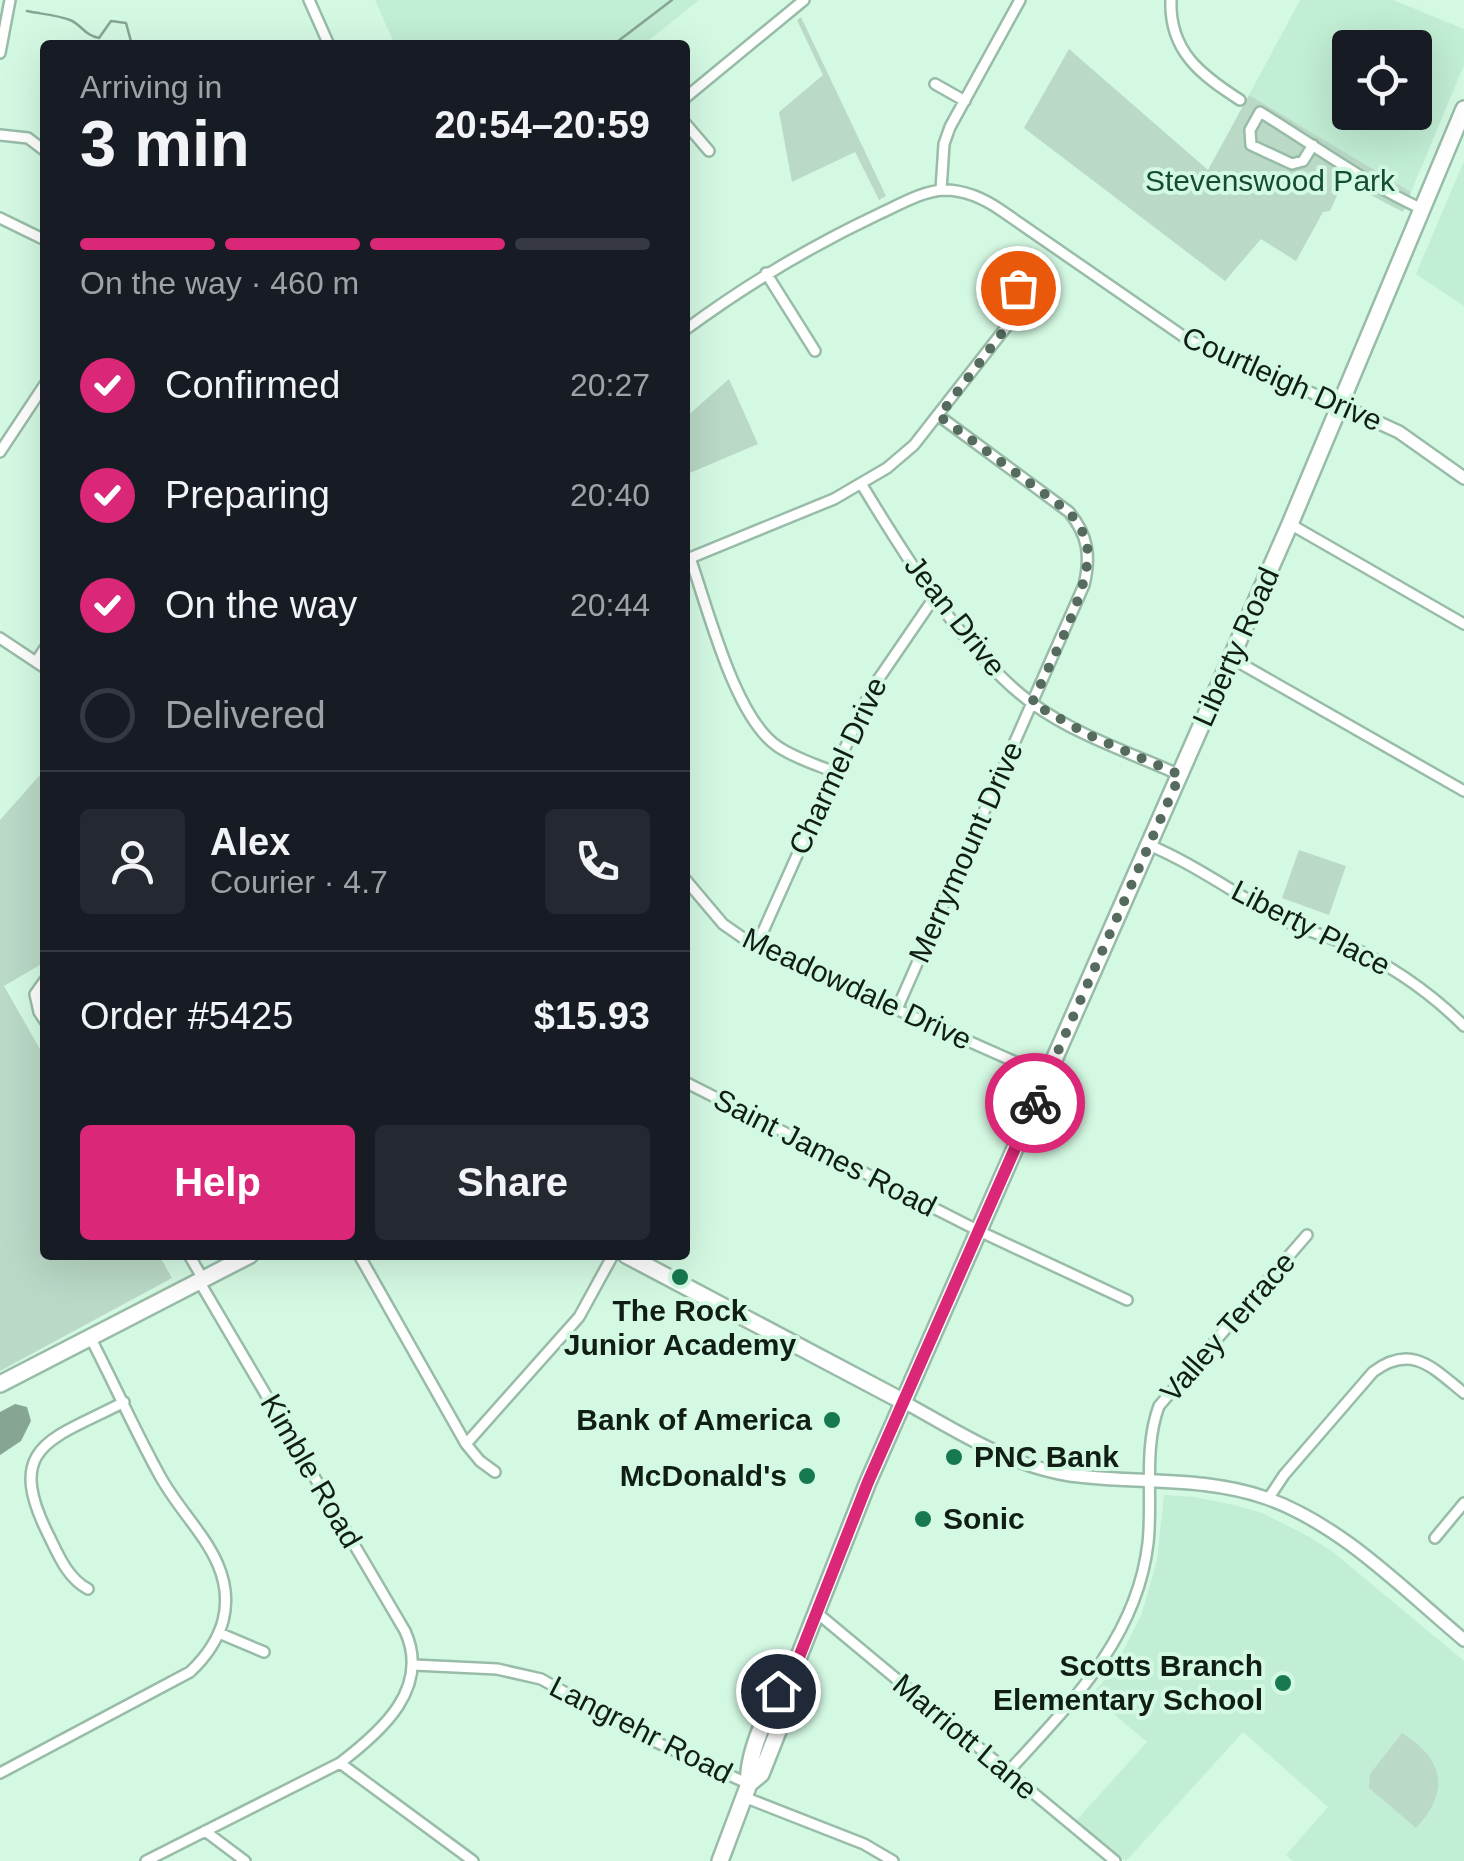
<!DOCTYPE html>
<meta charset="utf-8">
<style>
body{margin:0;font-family:Arial,sans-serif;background:#242831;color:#f1f3f6;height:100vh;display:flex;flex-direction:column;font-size:38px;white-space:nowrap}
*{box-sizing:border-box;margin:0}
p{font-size:32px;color:#9ea1a6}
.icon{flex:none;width:55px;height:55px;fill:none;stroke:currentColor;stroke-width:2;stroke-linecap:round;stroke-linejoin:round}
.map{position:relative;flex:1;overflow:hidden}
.side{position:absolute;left:40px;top:40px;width:650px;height:1220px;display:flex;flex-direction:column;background:#171b24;border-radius:10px;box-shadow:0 10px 40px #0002}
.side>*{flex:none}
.tools{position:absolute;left:1332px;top:30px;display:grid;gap:20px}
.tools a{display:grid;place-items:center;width:100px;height:100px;border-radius:10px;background:#171b24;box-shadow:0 10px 40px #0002;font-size:50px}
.pin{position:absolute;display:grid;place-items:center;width:85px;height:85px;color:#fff;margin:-42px;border:5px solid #fff;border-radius:50%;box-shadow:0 2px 10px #0007}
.courier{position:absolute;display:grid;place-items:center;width:100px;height:100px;margin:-50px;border:8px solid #db2777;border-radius:50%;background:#fff;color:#222;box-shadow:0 2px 12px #0007}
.overview em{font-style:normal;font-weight:700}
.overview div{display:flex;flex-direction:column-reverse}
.overview{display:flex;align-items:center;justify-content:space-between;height:170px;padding:0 40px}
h1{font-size:65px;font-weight:700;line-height:75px}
.bar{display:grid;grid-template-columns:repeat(4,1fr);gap:15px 10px;align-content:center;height:120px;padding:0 40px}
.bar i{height:12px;border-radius:8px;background:#363941}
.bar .active{background:#db2777}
.bar p{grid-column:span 4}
.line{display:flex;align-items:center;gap:25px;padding:0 40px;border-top:2px solid #363941}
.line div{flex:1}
.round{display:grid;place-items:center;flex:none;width:105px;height:105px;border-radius:10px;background:#242831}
ol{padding:0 40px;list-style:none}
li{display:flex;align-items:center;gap:30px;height:110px}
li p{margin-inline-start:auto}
li .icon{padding:10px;border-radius:50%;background:#db2777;color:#fff;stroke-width:4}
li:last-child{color:#9ea1a6}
li i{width:55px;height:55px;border:5px solid #363941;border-radius:50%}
.cta{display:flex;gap:20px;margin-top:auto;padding:20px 40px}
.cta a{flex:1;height:115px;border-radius:10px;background:#db2777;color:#fff;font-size:40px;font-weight:700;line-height:115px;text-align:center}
.cta a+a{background:#242831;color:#f1f3f6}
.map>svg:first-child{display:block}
</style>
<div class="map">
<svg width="1464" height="1861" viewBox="0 0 1464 1861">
<rect width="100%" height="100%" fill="#d4f9e3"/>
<path fill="#c1eed4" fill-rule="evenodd" d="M 375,0 L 699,0 L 643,45 L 395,45 Z
M 1300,0 L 1393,0 L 1464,29 L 1464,65 L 1411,192 L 1249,95 ZM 1350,48 L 1415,48 L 1415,112 L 1350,112 Z
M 1464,161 L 1464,306 L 1416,274 Z
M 1164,1495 L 1194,1497 L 1234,1505 L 1262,1513 L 1308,1536 L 1333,1552 L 1464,1661 L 1464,1861 L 1293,1861 L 1286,1855 L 1328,1807 L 1243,1732 L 1126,1861 L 1075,1822 L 1147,1742 L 1091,1695 L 1113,1671 L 1142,1613 L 1157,1560 Z"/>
<path fill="#bad9c7" d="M 801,17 L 886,196 L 879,200 L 855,152 L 792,182 L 779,112 L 823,75 L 797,20 Z
M 1069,49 L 1208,170 L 1249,95 L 1411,192 L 1403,212 L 1363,191 L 1339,171 L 1336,178 L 1343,182 L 1330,211 L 1323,212 L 1296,261 L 1261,239 L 1225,281 L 1024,128 Z
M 729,379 L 758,444 L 685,475 L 685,418 Z
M 39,776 L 45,780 L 45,962 L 4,986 L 45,1058 L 45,1255 L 159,1255 L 172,1278 L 0,1371 L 0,820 Z
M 1299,850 L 1346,866 L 1329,915 L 1282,898 Z
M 1402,1733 C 1445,1760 1450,1791 1416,1828 L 1369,1788 L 1370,1774 Z"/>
<path fill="#86a593" d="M 15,1404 L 27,1407 L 31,1421 L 21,1441 L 0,1455 L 0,1412 Z"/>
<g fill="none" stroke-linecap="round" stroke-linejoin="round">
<path stroke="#86a593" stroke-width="2.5" d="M 27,11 C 41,14 57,15 70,20 C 82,25 84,35 99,38 L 111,21 L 126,23 L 132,45
M 613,45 L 672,0"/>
<g stroke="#98bca7" stroke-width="14">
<path id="minor" d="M 309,0 L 329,45
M 1171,0 C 1169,51 1201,75 1240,100
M 0,53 L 10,0
M 935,84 L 965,101
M 685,98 L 804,0
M 685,123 L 709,151
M 0,135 L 28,138 L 45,151
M 1313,145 L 1303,161 L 1292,164 L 1251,145 L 1250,130 L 1260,112 C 1314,145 1365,183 1422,209
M 941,190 L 944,144 L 950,127 L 1020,0
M 0,218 L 45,240
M 766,273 L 815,351
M 685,330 C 747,284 809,247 879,214 C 899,205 922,191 944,190 C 966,190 985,199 1002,211 L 1190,341 L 1340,405
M 0,452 L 45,384
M 862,485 C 905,556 966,655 1033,704 C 1076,735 1131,753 1180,775
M 1290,524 L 1464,624
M 690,558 C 708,608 734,716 777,746 C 794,758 815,764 834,772
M 685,560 L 834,499 L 887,468 L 914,445 L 1018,312 C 1026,299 1021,285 1006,283 L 992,290 L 989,304 L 1008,325
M 0,638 L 45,668
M 1231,658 L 1464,791
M 36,662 L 45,648
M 1149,845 C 1199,866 1243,900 1292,924 C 1308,932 1326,935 1343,943 C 1389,964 1428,990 1464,1026
M 685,879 L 723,924 L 756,947 L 1047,1076
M 756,947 L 871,690 L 936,595
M 45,980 L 35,994 L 39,1012 L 45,1021
M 897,1009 L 1084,585 C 1091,556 1088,535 1069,512 L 939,416
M 685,1082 L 979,1231 L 1127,1300
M 189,1255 L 203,1279
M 359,1255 L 466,1444 L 480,1461 L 495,1472
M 466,1444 L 579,1317 L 613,1255
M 1268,1499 L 1284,1475 L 1373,1372 C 1412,1343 1433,1368 1464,1393
M 1435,1538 L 1464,1503
M 88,1589 C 67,1578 58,1554 48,1534 C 3,1444 54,1439 124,1402
M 816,1612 L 1115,1861
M 219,1633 L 264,1652
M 414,1665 L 497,1669 L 541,1679 L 647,1738 L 749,1784
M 340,1763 L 473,1861
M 0,1773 L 190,1672 C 206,1657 217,1642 223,1621 C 238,1561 186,1524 160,1476 C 135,1431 114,1383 90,1337
M 1007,1773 C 1069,1705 1137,1639 1148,1543 C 1153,1498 1143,1449 1159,1406 L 1307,1235
M 744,1797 L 864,1844 L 893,1861
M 205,1831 L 245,1861
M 146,1861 L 340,1763 C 382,1731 431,1688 405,1631 L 199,1281"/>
</g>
<g stroke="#98bca7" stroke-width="16">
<path id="tertiary" d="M 1340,405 L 1399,432 L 1464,478
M 904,1402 C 957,1431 1009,1466 1070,1475 C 1136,1484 1203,1476 1266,1498 C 1342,1525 1403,1589 1464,1640"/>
</g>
<g stroke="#98bca7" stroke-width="20">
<path id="primary" d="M 626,1255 L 904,1402
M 0,1384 L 250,1255
M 749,1784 C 746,1757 770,1698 790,1679 L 868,1482 L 1290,524 L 1464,109
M 720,1861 L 749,1784 L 761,1774 L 792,1696 L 790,1679"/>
</g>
<use href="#minor" stroke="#fff" stroke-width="9"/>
<use href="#tertiary" stroke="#fff" stroke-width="11"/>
<use href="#primary" stroke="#fff" stroke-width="15"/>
</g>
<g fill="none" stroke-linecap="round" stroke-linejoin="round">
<path stroke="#556b5e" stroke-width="10" stroke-dasharray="0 18" d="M 1018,288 L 1023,301 L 1018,312 L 939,416 L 1069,512 C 1077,522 1085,533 1087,546 C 1094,583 1048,667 1032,703 L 1089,735 L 1180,775 L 1035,1103"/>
<path stroke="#db2777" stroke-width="12" d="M 778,1691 L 790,1680 L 868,1482 L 1035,1103"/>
</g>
<g fill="#177950" stroke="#d4f9e3" stroke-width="4">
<circle cx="680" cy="1277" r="10"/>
<circle cx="832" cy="1420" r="10"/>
<circle cx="954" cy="1457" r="10"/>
<circle cx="807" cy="1476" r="10"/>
<circle cx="923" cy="1519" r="10"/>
<circle cx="1283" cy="1683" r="10"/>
</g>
<g text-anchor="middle" stroke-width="8" stroke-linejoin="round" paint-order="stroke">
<g font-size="30" fill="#154d34" stroke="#d4f9e3">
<text x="1270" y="191">Stevenswood Park</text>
</g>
<g font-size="30" fill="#101e16" stroke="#d4f9e3">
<text transform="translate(1282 379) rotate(24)" y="10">Courtleigh Drive</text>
<text transform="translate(955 616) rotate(52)" y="10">Jean Drive</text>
<text transform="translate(1236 647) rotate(-66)" y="10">Liberty Road</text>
<text transform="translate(838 766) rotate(-65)" y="10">Charmel Drive</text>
<text transform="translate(966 852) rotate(-66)" y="10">Merrymount Drive</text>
<text transform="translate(1311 928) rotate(27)" y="10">Liberty Place</text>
<text transform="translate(857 989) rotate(25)" y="10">Meadowdale Drive</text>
<text transform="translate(825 1153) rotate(27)" y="10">Saint James Road</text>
<text transform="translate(1228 1327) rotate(-49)" y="10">Valley Terrace</text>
<text transform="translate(311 1471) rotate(60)" y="10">Kimble Road</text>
<text transform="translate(641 1730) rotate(27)" y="10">Langrehr Road</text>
<text transform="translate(965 1737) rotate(40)" y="10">Marriott Lane</text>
</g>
<g font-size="30" font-weight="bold" fill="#101e16" stroke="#d4f9e3" text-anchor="end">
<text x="680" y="1321" text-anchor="middle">The Rock<tspan x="680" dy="34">Junior Academy</tspan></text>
<text x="812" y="1430">Bank of America</text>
<text x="974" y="1467" text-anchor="start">PNC Bank</text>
<text x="787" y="1486">McDonald's</text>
<text x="943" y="1529" text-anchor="start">Sonic</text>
<text x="1263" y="1676">Scotts Branch<tspan x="1263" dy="34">Elementary School</tspan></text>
</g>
</g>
</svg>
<div class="tools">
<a><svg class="icon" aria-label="locate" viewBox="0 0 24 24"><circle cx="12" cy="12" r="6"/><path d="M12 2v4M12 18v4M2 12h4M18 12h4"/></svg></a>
</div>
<div class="pin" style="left:1018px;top:288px;background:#ea580c"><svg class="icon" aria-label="bag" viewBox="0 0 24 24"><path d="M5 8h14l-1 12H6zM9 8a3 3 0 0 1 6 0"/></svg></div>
<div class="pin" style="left:778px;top:1691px;background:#1f2937"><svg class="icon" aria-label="home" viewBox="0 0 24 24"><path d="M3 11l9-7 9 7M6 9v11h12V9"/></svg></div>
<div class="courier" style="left:1035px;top:1103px"><svg class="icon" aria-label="bike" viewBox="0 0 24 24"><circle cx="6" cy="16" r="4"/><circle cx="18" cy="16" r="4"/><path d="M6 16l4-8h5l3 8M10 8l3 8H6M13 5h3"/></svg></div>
<section class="side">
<div class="overview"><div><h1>3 min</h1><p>Arriving in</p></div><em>20:54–20:59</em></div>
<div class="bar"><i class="active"></i><i class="active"></i><i class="active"></i><i></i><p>On the way · 460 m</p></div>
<ol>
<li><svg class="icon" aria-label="check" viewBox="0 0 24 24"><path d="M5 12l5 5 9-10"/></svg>Confirmed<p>20:27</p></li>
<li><svg class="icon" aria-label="check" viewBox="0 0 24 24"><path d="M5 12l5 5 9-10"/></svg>Preparing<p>20:40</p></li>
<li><svg class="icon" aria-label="check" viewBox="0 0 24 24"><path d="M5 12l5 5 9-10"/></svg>On the way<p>20:44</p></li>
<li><i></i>Delivered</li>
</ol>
<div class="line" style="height:180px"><a class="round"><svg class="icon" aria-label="person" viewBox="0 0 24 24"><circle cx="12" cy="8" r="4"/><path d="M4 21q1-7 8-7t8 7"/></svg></a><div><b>Alex</b><p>Courier · 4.7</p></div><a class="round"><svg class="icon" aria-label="phone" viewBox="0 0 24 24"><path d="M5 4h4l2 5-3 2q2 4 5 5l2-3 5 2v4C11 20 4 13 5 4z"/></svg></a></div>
<div class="line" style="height:130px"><div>Order #5425</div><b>$15.93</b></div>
<div class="cta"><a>Help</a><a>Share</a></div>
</section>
</div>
